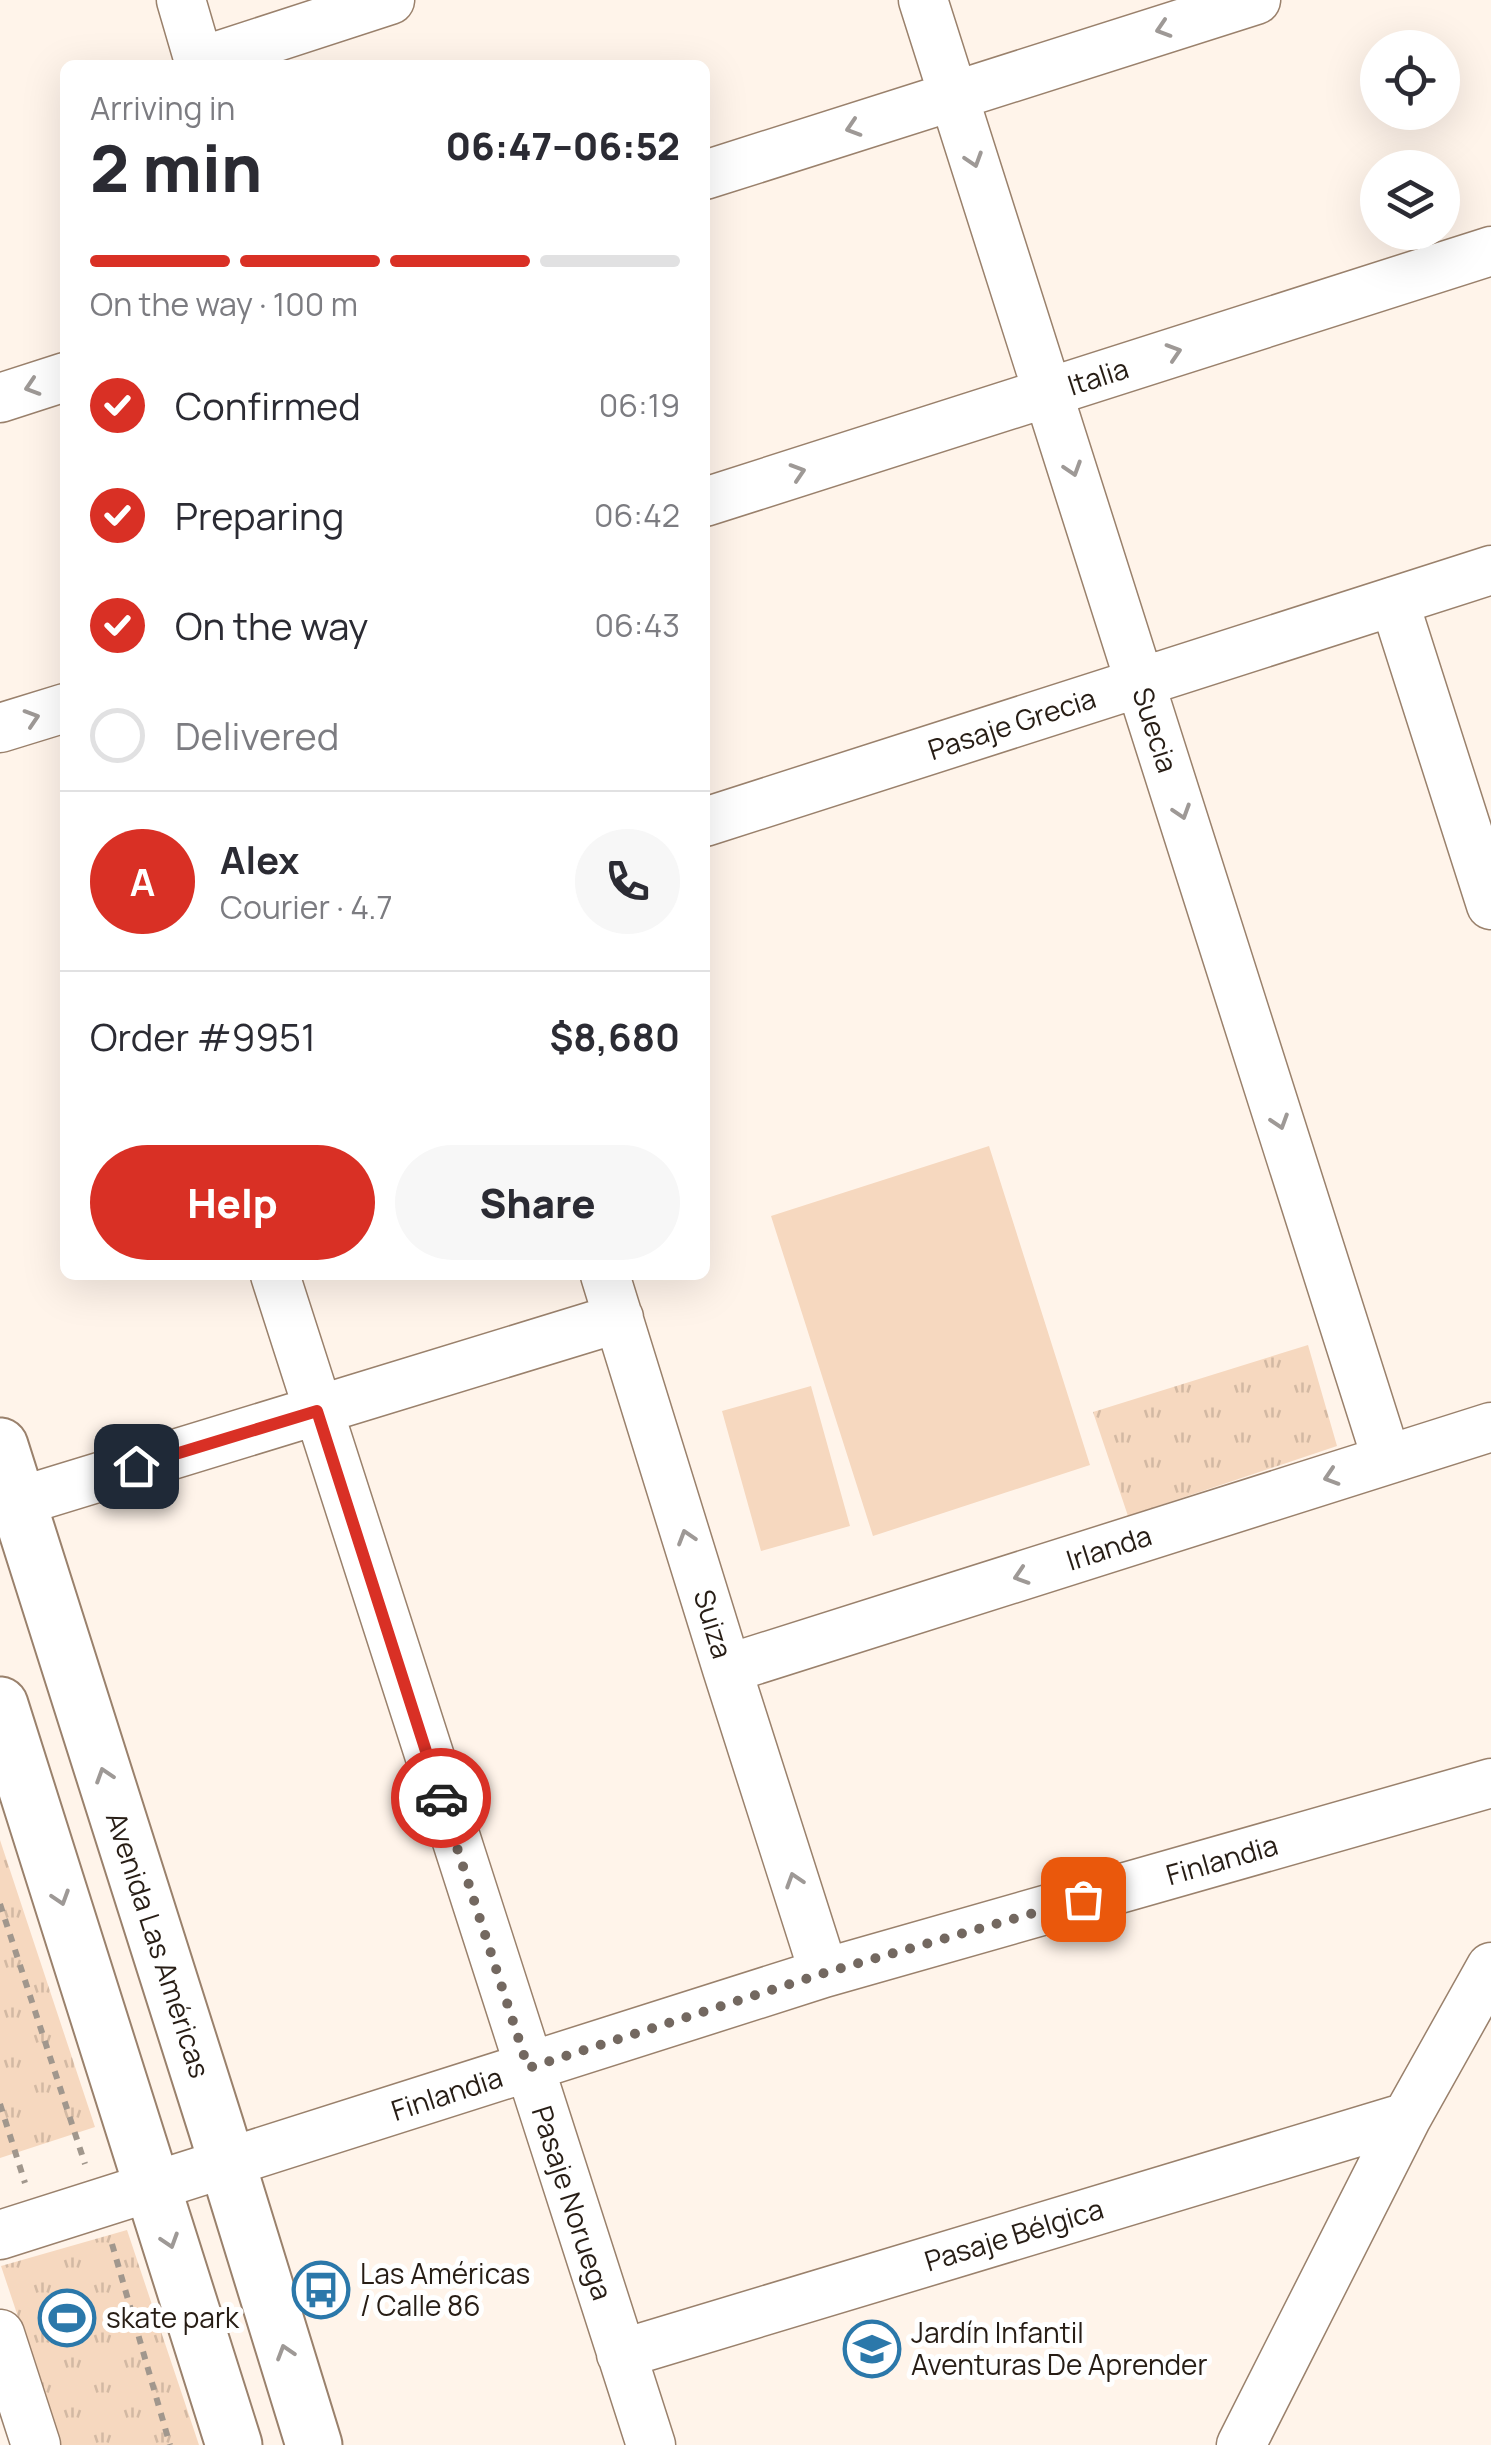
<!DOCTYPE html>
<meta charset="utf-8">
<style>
body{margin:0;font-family:Manrope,sans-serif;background:#f7f7f7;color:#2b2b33;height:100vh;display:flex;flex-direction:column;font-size:38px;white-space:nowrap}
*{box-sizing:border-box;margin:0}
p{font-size:32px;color:#7c7c81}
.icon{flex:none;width:55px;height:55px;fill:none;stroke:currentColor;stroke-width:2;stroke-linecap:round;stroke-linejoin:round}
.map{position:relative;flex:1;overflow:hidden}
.details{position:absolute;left:60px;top:60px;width:650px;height:1220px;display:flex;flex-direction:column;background:#fff;border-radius:15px;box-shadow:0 10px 40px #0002}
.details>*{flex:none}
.tools{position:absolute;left:1360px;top:30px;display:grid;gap:20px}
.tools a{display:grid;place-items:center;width:100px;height:100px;border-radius:50%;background:#fff;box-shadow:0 10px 40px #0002;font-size:50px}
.pin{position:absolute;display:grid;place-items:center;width:85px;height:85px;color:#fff;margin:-42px;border-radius:20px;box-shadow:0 5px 15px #0006}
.courier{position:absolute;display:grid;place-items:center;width:100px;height:100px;margin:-50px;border:8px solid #d93025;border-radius:50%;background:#fff;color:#222;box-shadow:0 2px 12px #0007}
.summary em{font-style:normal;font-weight:800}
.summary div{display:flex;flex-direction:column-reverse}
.summary{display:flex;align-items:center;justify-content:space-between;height:170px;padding:0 30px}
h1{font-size:65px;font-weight:800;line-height:75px}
.bar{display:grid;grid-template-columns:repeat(4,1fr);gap:15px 10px;align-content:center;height:120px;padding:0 30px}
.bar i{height:12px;border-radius:8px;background:#e1e1e2}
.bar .on{background:#d93025}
.bar p{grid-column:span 4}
.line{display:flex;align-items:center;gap:25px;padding:0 30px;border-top:2px solid #e1e1e2}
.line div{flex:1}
.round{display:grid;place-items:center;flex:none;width:105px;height:105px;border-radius:52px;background:#f7f7f7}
ol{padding:0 30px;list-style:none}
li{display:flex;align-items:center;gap:30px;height:110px}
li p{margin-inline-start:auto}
li .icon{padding:10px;border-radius:50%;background:#d93025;color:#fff;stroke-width:4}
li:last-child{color:#7c7c81}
li i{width:55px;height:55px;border:5px solid #e1e1e2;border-radius:50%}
.action{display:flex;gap:20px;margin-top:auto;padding:20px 30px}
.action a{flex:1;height:115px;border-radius:60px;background:#d93025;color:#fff;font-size:40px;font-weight:800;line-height:115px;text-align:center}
.action a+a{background:#f7f7f7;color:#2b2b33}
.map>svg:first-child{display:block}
</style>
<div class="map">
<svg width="1491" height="2445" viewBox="0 0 1491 2445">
<defs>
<pattern id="park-tufts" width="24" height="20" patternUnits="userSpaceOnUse" patternTransform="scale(2.5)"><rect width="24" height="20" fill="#f6d8bf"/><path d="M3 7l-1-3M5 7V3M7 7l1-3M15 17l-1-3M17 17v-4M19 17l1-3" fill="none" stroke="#d3b9a3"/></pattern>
</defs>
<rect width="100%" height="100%" fill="#fff4ea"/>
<path fill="url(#park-tufts)" d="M 1308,1345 L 1337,1446 L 1128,1516 L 1093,1412 Z
M 0,1840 L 95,2127 L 0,2158 Z
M 127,2230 L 199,2445 L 61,2445 L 1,2266 Z"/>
<path fill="#f6d8bf" d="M 989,1146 L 1090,1465 L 873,1536 L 771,1216 Z
M 811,1386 L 850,1526 L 761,1551 L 722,1411 Z"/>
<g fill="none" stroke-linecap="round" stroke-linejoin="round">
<g stroke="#9a816c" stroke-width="51">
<path id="minor" d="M 181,0 L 200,65
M 923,0 L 1387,1460
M 199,62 L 390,0
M 705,175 L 1256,0
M 0,398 L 65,377
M 705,502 L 1491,251
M 1394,601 L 1491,905
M 0,728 L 65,708
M 705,822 L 1491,570
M 275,1275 L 651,2445
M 605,1275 L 727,1669 L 824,1973
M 18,1502 L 619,1318
M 727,1669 L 1491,1427
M 0,2235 L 824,1973 L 1491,1783
M 0,2334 L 36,2445
M 621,2354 L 1407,2117
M 1241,2445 L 1407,2117 L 1491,1967"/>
</g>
<g stroke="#9a816c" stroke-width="59">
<path id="major" d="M 0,1446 L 216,2127 L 314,2445
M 0,1705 L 234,2445"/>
</g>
<path stroke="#a1978d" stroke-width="6" stroke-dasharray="8 8" stroke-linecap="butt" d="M 0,1904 L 85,2164
M 0,2104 L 25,2183
M 112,2244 L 170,2445"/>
<use href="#minor" stroke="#fff" stroke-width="48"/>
<use href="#major" stroke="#fff" stroke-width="55"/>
</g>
<defs><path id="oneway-chevron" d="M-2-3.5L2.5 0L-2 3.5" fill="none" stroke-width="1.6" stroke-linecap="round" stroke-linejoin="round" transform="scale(2.5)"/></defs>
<g stroke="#9e9996">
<use href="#oneway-chevron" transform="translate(1163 29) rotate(162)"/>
<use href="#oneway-chevron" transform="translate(853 128) rotate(162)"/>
<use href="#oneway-chevron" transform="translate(974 160) rotate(72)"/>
<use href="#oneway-chevron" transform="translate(1174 352) rotate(-18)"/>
<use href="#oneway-chevron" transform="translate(32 387) rotate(162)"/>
<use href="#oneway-chevron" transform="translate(1073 469) rotate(72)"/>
<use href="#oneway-chevron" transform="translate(798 472) rotate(-18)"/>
<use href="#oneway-chevron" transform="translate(32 718) rotate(-18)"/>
<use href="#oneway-chevron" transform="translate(1182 812) rotate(72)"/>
<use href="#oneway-chevron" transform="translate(1280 1122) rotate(72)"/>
<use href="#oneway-chevron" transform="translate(1331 1477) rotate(162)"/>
<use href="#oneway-chevron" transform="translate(686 1537) rotate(-107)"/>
<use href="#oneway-chevron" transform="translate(1021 1576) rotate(162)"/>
<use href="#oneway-chevron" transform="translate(104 1775) rotate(-108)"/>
<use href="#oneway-chevron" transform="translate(794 1880) rotate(-108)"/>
<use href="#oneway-chevron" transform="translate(61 1898) rotate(72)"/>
<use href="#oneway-chevron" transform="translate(170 2241) rotate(72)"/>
<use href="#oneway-chevron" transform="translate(285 2352) rotate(-107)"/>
</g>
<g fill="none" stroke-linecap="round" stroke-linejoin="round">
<path stroke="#736860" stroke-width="10" stroke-dasharray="0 18" d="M 441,1798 L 528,2068 L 824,1973 L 1083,1899"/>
<path stroke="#d93025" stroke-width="12" d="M 136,1466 L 317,1411 L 441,1798"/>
</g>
<defs>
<g id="bus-ring" transform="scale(2.875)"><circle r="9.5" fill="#fff" stroke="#2b78aa" stroke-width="1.5"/><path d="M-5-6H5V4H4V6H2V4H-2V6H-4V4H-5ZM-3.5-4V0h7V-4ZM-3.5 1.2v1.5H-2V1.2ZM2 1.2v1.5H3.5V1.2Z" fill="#2b78aa"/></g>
<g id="stadium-ring" transform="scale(2.875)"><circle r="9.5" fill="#fff" stroke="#2b78aa" stroke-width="1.5"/><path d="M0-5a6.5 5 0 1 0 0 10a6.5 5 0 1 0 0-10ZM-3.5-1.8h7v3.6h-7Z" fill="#2b78aa"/></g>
<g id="school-ring" transform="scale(2.875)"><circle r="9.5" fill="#fff" stroke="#2b78aa" stroke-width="1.5"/><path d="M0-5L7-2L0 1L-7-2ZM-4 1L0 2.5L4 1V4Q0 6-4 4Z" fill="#2b78aa"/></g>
</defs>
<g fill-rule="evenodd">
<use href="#bus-ring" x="321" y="2290"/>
<use href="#stadium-ring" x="67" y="2318"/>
<use href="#school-ring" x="872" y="2349"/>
</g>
<g text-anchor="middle" stroke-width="10" stroke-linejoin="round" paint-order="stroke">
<g font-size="28" fill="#271d15" stroke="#fff">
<text transform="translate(1098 377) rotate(-18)" y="10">Italia</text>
<text transform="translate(1012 724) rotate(-18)" y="10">Pasaje Grecia</text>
<text transform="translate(1155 730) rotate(72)" y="10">Suecia</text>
<text transform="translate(1109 1548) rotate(-18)" y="10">Irlanda</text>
<text transform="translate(713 1624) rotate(73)" y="10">Suiza</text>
<text transform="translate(1222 1860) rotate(-16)" y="10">Finlandia</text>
<text transform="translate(158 1945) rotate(72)" y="10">Avenida Las Américas</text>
<text transform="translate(447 2094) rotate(-18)" y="10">Finlandia</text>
<text transform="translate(572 2203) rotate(72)" y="10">Pasaje Noruega</text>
<text transform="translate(1014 2235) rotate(-17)" y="10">Pasaje Bélgica</text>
</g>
<g font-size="28" fill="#271d15" stroke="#fff" text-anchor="start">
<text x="360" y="2284">Las Américas<tspan x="360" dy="32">/ Calle 86</tspan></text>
<text x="106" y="2328">skate park</text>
<text x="911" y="2343">Jardín Infantil<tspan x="911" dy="32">Aventuras De Aprender</tspan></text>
</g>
</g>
</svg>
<div class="tools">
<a><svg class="icon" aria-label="locate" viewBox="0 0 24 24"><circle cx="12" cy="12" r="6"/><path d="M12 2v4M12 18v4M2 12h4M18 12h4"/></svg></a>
<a><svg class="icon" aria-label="layers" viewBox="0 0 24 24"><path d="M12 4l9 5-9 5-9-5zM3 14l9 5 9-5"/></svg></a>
</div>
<div class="pin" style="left:1083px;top:1899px;background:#ea580c"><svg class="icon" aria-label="bag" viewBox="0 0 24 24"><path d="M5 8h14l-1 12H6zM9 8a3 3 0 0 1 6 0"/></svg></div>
<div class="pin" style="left:136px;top:1466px;background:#1f2937"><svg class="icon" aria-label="home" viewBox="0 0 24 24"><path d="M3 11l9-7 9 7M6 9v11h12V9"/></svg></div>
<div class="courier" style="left:441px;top:1798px"><svg class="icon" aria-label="car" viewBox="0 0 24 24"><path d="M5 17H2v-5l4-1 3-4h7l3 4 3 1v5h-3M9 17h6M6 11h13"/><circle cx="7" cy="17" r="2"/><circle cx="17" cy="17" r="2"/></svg></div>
<section class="details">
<div class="summary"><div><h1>2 min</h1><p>Arriving in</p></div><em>06:47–06:52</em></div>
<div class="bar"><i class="on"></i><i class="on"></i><i class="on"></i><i></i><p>On the way · 100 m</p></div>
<ol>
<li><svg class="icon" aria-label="check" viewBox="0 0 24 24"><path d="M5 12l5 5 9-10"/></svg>Confirmed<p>06:19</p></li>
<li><svg class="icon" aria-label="check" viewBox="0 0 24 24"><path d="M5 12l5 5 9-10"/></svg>Preparing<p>06:42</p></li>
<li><svg class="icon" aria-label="check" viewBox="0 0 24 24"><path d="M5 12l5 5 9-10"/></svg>On the way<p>06:43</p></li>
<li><i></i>Delivered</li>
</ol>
<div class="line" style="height:180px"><b class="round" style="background:#d93025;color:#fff">A</b><div><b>Alex</b><p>Courier · 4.7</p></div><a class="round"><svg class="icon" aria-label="phone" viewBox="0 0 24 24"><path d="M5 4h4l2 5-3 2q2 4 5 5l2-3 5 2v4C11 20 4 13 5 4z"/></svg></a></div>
<div class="line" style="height:130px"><div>Order #9951</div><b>$8,680</b></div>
<div class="action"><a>Help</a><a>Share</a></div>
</section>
</div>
